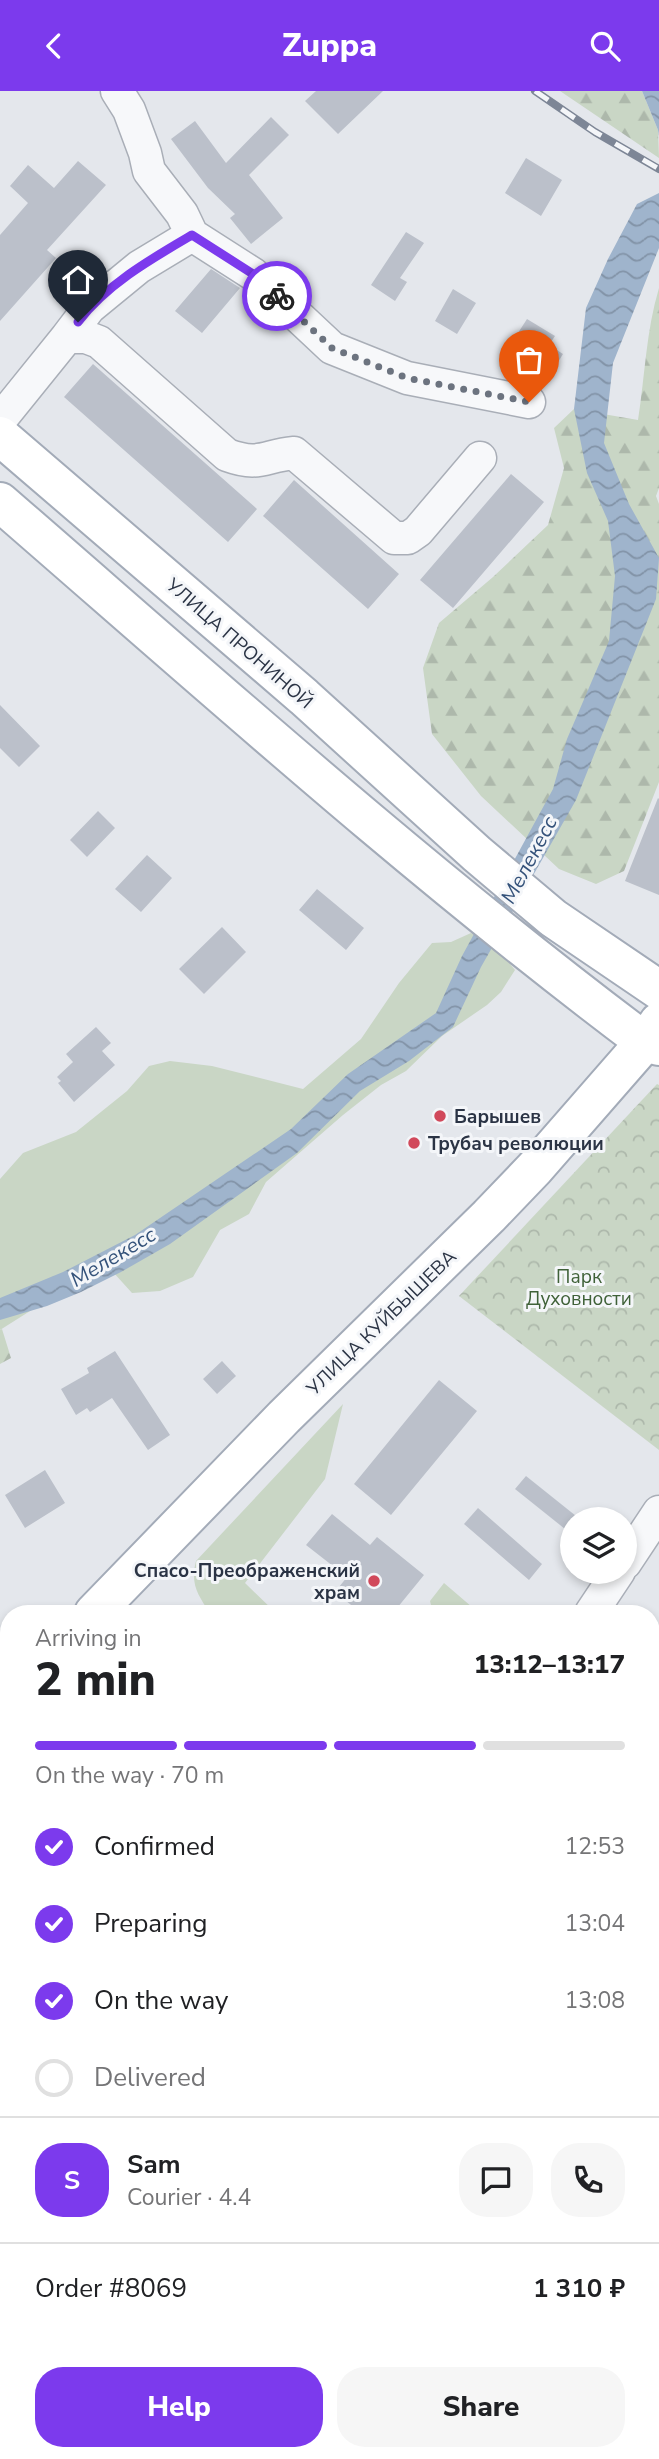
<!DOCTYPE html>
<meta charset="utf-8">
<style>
body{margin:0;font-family:"Nunito Sans",sans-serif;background:#f6f6f6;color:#202124;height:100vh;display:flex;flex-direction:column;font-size:26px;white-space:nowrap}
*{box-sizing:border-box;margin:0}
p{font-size:23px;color:#757577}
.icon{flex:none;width:38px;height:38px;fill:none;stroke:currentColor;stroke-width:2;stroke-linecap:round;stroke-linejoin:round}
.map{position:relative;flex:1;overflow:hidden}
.panel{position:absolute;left:0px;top:1514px;width:660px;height:856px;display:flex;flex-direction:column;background:#fff;border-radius:28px 28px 0 0;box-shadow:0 4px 10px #0003}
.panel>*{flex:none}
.fabs{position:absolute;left:560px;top:1416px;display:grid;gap:14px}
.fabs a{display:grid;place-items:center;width:77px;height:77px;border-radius:50%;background:#fff;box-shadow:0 4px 10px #0003;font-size:35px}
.pin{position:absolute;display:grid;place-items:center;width:60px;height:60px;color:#fff;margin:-72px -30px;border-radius:50% 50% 50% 0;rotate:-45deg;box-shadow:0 0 7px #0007}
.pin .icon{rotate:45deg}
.courier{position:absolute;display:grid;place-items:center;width:70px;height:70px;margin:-35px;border:5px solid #7c3aed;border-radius:50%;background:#fff;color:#222;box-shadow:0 2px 9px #0007}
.overview em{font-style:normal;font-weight:800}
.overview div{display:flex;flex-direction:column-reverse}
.overview{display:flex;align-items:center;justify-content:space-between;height:119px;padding:0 35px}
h1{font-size:46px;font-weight:800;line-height:52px}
.bar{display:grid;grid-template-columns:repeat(4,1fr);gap:10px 7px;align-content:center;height:84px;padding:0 35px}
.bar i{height:9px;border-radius:5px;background:#e0e0e0}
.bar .on{background:#7c3aed}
.bar p{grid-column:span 4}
.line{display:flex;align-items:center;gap:18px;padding:0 35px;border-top:2px solid #e0e0e0}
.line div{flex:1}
.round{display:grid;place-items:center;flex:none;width:74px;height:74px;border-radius:28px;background:#f6f6f6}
ol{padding:0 35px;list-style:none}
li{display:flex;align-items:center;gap:21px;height:77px}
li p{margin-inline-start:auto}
li .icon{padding:7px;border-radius:50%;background:#7c3aed;color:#fff;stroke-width:4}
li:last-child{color:#757577}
li i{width:38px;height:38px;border:4px solid #e0e0e0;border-radius:50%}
.cta{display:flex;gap:14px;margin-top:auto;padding:14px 35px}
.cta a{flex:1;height:80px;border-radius:28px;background:#7c3aed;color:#fff;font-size:28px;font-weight:800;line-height:80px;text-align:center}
.cta a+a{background:#f6f6f6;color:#202124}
header{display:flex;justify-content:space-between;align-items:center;height:91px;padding:0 35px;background:#7c3aed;color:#fff;font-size:32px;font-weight:800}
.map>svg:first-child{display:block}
</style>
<header><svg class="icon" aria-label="back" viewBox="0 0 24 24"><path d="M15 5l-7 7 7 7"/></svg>Zuppa<svg class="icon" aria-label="search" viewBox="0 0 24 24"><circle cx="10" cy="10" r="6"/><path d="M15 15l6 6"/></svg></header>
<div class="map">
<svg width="659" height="2368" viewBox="0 0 659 2368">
<defs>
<pattern id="forest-firs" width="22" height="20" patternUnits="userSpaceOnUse" patternTransform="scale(1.75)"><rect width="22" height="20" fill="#c9d6c5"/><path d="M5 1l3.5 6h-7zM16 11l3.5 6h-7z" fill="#adb8ab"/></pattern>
<pattern id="park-crowns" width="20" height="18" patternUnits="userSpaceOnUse" patternTransform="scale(1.75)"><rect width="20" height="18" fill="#c9d6c5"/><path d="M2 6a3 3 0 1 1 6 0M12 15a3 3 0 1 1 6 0" fill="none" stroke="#adb8ab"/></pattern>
<pattern id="water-waves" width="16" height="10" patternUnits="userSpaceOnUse" patternTransform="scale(1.75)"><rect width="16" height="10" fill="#9fb4cc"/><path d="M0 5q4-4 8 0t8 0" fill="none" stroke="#8293a7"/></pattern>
</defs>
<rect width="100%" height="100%" fill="#e4e7ec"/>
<path fill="#d2d6de" d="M 9,1635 L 9,2103 L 0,2098 L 0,1641 Z
M 659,2025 L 659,2368 L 446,2368 L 435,2361 L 651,2361 L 651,2038 Z"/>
<path fill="#c9d6c5" d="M 471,842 L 501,862 L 515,879 L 501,901 L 487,914 L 442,945 L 406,980 L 381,994 L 343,1024 L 266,1091 L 249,1123 L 220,1139 L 193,1186 L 160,1200 L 132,1202 L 113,1181 L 57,1203 L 0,1239 L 0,1088 L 23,1062 L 76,1041 L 127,1000 L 149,975 L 170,970 L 212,975 L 303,998 L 361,948 L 399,892 L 432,852 L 451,851 Z
M 343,1313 L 325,1388 L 245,1492 L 275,1521 L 210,1522 C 198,1504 190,1493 196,1470 Z
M 444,1492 L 479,1522 L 433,1522 L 430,1510 Z
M 651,1767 L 659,1772 L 659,2013 L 651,2026 Z"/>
<path fill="url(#forest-firs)" d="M 560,0 L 642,0 L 658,39 L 659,67 Z
M 659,197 L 659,397 L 656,405 L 659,413 L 659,691 L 624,780 L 596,793 L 559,778 L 481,705 L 432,643 L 423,577 L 439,532 L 493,486 L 548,434 L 564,377 L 554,337 L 574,318 L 638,329 C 645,285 646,240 659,197 Z
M 2,1238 L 11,1267 L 0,1273 L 0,1239 Z"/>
<path fill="url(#park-crowns)" d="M 657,993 L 659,994 L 659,1359 L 459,1205 Z"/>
<path fill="url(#water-waves)" d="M 642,0 L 659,0 L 659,45 L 658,39 Z
M 659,102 L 659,157 L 613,272 L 604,352 L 629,413 L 659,467 L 656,508 L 576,709 L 481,876 L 453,936 L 409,970 L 360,1000 L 297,1062 L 170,1153 L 121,1181 L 81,1201 L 47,1215 L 0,1229 L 0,1207 L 63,1181 L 135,1144 L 291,1038 L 348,983 L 436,922 L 462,865 L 553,698 L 567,648 L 609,550 L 615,485 L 608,430 L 587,382 L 574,318 L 586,217 L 608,168 L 637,113 Z"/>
<path fill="#bbc0ca" d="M 316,0 L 383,0 L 338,43 L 305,10 Z
M 271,26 L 289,44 L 249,84 L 283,127 L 251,153 L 230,127 L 235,123 L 208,97 L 171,48 L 195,30 L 226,72 Z
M 526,67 L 562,89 L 541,125 L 505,102 Z
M 78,70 L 106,94 L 47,159 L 56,167 L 0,230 L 0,144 L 28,112 L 10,95 L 28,74 L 54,97 Z
M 406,141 L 424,152 L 400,187 L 407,191 L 395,210 L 371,194 Z
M 211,178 L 240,197 L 202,242 L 175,220 Z
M 453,198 L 476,212 L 457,243 L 435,230 Z
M 527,228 L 555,245 L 549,254 L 563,263 L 542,297 L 500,270 Z
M 93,273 L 257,418 L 228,451 L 64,306 Z
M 511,383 L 544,411 L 453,517 L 420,489 Z
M 294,389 L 399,483 L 368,518 L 263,425 Z
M 0,614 L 40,655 L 19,676 L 0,657 Z
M 658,707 L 659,708 L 659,804 L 625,790 Z
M 98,720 L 115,737 L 87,766 L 70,749 Z
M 147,764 L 172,787 L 141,821 L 115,798 Z
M 317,798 L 364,837 L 346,859 L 299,819 Z
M 222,836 L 246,861 L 204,903 L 179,878 Z
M 96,936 L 111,952 L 102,960 L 115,974 L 74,1011 L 58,992 L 61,990 L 57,986 L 73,971 L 66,963 Z
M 115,1260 L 170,1344 L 148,1359 L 112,1307 L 90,1321 L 87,1317 L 76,1324 L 61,1298 L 89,1282 L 87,1277 Z
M 222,1270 L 236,1285 L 217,1303 L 203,1288 Z
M 439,1289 L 477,1320 L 391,1424 L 354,1393 Z
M 45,1379 L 65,1412 L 25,1437 L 5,1404 Z
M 526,1385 L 576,1425 L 565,1438 L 515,1398 Z
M 478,1417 L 542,1473 L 529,1489 L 464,1433 Z
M 332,1423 L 370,1454 L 377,1446 L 424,1484 L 393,1522 L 361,1522 L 335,1501 L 347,1486 L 306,1454 Z"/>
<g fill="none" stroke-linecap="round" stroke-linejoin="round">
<g stroke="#a9aeb7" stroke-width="35">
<path id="minor" d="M 117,0 L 129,19 L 145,62 L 149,80 L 182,123 L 192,144 L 253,183 L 332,257 L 407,287 L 529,311
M 67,246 L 89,217 L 139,176 L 192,144
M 0,329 L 67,246 L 86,246 L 99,251 L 227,364 C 260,376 263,365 294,362 L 394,447 L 408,447 L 418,440 L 480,367
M 625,1472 L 659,1421
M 591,1522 L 619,1480
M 651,1555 L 659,1562
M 51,2368 L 56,2361"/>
</g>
<g stroke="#a3abb8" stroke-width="42">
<path id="major" d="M 0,345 L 304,606 L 477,763 L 553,827 L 659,899
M 0,411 C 212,595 421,783 645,951 L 659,955
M 94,1522 L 284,1326 L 489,1125 L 535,1077 L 645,951 L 659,931
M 0,1595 L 9,1589
M 0,2119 L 9,2125
M 392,2361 L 404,2368"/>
</g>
<use href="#minor" stroke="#f7f8fa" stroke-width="32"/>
<use href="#major" stroke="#fff" stroke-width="38"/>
<g stroke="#7d8696" stroke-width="8">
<path id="rail" d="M 535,0 L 595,41 L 659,78"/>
</g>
<use href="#rail" stroke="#f4f6f9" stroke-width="5" stroke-dasharray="16" stroke-linecap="butt"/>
</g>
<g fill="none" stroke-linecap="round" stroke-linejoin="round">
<path stroke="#6c737f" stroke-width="7" stroke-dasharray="0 12.6" d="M 277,205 L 332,257 L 407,287 L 529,311"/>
<path stroke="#7c3aed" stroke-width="9" d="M 78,231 C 107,193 151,168 192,144 L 253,183 L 277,205"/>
</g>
<g fill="#d1495b" stroke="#f4f6f9" stroke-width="2.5">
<circle cx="440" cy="1025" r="7"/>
<circle cx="414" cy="1052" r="7"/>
<circle cx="374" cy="1490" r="7"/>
</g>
<g text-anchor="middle" stroke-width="6" stroke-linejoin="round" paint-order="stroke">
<g font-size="19" fill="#2b3445" stroke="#f4f6f9">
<text transform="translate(240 552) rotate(41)" y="7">УЛИЦА ПРОНИНОЙ</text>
<text transform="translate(381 1231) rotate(-44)" y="7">УЛИЦА КУЙБЫШЕВА</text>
</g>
<g font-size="19" font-weight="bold" fill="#2b3445" stroke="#f4f6f9" text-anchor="start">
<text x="454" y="1032">Барышев</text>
<text x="428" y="1059">Трубач революции</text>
<text x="360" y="1486" text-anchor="end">Спасо-Преображенский<tspan x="360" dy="22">храм</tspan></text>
</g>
<g font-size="19" fill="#3f6138" stroke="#f4f6f9">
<text x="579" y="1192">Парк<tspan x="579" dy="22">Духовности</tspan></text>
</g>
<g font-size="21" font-style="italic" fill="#34527a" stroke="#f4f6f9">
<text transform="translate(529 769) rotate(-62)" y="7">Мелекесс</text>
<text transform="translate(113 1166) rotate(-31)" y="7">Мелекесс</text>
</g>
</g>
</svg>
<div class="fabs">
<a><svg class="icon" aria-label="layers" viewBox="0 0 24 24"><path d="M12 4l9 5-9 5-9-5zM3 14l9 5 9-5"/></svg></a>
</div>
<div class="pin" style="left:529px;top:311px;background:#ea580c"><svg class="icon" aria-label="bag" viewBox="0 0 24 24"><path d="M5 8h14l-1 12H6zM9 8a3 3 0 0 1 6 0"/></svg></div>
<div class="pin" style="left:78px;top:231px;background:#1f2937"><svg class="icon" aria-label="home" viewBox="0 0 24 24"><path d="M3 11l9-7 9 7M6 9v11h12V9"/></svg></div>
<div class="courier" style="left:277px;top:205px"><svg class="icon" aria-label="bike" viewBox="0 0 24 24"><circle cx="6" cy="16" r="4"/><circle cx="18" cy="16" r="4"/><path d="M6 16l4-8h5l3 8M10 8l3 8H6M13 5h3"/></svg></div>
<section class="panel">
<div class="overview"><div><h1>2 min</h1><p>Arriving in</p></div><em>13:12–13:17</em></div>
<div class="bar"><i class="on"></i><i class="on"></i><i class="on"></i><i></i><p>On the way · 70 m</p></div>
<ol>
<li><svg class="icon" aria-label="check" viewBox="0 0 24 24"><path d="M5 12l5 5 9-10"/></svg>Confirmed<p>12:53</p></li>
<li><svg class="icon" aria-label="check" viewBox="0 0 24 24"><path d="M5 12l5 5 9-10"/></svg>Preparing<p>13:04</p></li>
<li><svg class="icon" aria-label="check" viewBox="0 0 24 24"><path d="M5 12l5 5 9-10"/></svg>On the way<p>13:08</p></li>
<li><i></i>Delivered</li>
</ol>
<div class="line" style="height:126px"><b class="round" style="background:#7c3aed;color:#fff">S</b><div><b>Sam</b><p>Courier · 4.4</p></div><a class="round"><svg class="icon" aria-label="chat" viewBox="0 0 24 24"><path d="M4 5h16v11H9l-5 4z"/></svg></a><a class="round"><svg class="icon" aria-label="phone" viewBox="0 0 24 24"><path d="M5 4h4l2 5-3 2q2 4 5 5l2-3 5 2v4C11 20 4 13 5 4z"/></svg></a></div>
<div class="line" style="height:91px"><div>Order #8069</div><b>1 310 ₽</b></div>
<div class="cta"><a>Help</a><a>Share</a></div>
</section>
</div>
